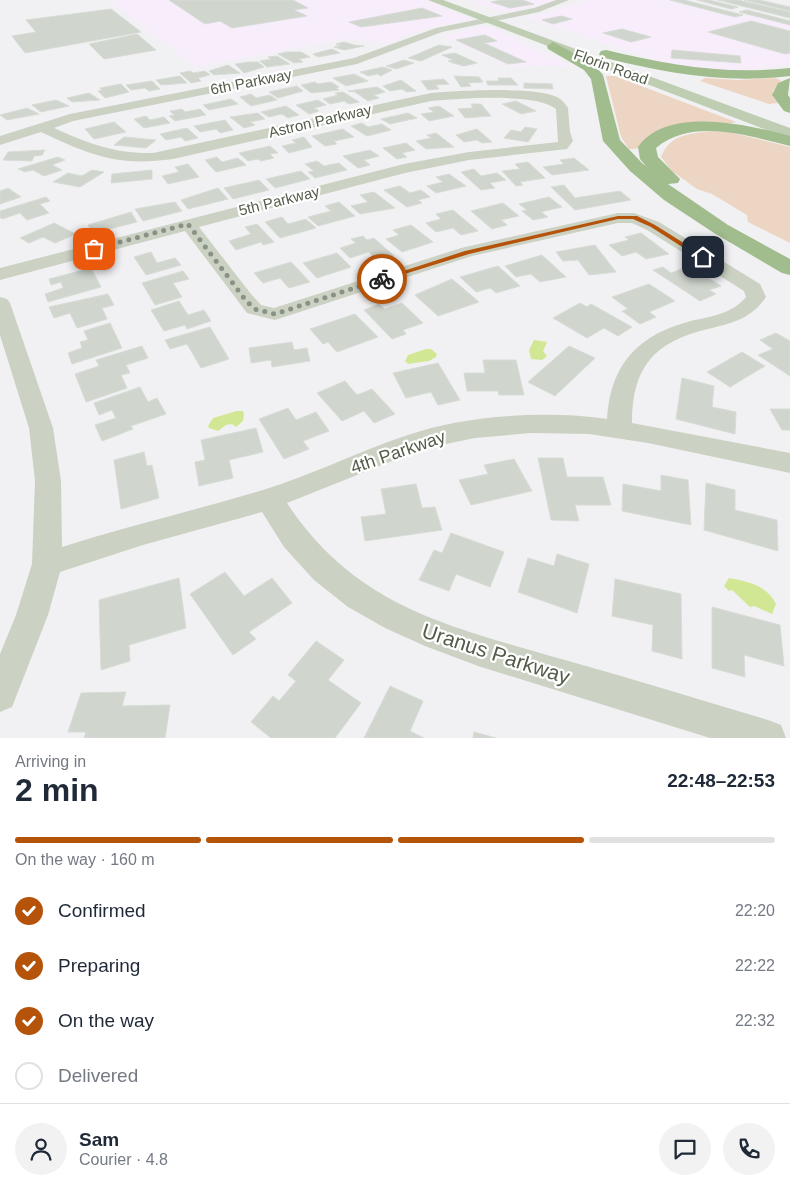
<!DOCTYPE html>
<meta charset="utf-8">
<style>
body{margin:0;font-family:Arial,sans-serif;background:#f2f2f3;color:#1f2937;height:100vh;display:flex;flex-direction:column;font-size:19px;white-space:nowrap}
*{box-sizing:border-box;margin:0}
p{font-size:16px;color:#747a83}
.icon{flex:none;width:28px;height:28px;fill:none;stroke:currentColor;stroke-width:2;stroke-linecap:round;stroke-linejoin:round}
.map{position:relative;height:738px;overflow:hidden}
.details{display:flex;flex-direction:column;background:#fff;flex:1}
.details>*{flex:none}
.pin{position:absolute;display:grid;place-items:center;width:42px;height:42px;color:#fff;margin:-21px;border-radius:10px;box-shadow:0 2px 8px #0006}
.courier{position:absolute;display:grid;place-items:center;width:50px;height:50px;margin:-25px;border:4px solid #b45309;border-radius:50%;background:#fff;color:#222;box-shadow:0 1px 6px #0007}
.head em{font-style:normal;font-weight:700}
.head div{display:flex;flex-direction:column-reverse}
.head{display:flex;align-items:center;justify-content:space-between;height:85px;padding:0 15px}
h1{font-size:32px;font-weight:700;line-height:38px}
.bar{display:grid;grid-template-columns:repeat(4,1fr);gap:8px 5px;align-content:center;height:60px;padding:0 15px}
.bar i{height:6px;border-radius:4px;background:#e0e1e3}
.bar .active{background:#b45309}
.bar p{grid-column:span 4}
.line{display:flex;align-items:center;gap:12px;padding:0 15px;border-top:1px solid #e0e1e3}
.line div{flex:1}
.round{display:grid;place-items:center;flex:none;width:52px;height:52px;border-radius:26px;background:#f2f2f3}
ol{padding:0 15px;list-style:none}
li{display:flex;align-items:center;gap:15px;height:55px}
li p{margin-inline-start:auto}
li .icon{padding:5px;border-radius:50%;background:#b45309;color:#fff;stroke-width:4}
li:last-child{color:#747a83}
li i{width:28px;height:28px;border:2px solid #e0e1e3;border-radius:50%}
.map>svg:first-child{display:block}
</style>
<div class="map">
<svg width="790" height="738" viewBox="0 0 790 738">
<rect width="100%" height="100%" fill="#f1f1f3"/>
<path fill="#f8edfb" d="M 108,0 L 425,0 L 472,19 L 422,30 L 384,45 L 352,38 L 195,67 Z
M 588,0 L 667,0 L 735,18 L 748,15 L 790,25 L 790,64 L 739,71 L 707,70 L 668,64 L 525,17 L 546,13 Z
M 469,1 L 552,0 L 554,1 L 509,12 L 500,11 Z
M 481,26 L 492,27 L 572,66 L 509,67 L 443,36 Z"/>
<path fill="#edd5c4" d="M 606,76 L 615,76 L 736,122 C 725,126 713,121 702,124 C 678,131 655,150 629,149 L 621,137 Z
M 705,78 L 737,80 L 774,78 L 781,80 L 773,91 L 773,97 L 778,103 L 769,104 L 700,81 Z
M 711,131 L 729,132 L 790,147 L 790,243 L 748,222 L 747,215 L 712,194 L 697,189 L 672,171 L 661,157 C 670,134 689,134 711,131 Z"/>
<path fill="#d2e794" d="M 534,340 L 547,342 L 543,351 L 547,356 L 542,360 L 531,359 L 529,350 Z
M 426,349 L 431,349 L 437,354 L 436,357 L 429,361 L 408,364 L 405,361 L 408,355 Z
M 237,411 L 243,411 L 244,415 L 243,421 L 236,427 L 232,424 L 226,425 L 218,431 L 209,428 L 208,426 L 213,418 Z
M 729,578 C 747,581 768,586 776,604 L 772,614 L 754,606 L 750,607 L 732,590 L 729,591 L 724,586 Z"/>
<path fill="#d0d5ce" stroke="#d7dcd6" d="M 169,0 L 293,0 L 308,8 L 294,10 L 307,16 L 232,28 L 220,21 L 205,24 Z
M 501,0 L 522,0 L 534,4 L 510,8 L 491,2 Z
M 670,0 L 684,0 L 743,15 L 735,17 Z
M 697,0 L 709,0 L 738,7 L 731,9 Z
M 718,0 L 738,0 L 790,12 L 790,18 Z
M 744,0 L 759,0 L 790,7 L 790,11 Z
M 422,8 L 442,16 L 361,27 L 349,22 Z
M 111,9 L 141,32 L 25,53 L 12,36 L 36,32 L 26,20 Z
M 747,10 L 790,21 L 790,25 L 739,12 Z
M 561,16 L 572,19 L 553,24 L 542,20 Z
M 751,21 L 790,31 L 790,53 L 785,54 L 708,32 Z
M 622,29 L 651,37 L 631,42 L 603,33 Z
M 137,34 L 156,50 L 104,59 L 89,44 Z
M 485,35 L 497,41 L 484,43 L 526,62 L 508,64 L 456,40 Z
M 344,42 L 354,45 L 364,46 L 344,50 L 334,47 L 341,45 L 336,44 Z
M 439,45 L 452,47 L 421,61 L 408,58 Z
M 332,49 L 340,53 L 318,57 L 313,54 Z
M 672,50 L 740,56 L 741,63 L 671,58 Z
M 287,52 L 301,52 L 310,57 L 299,59 L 303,62 L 294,63 L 278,54 Z
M 455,53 L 477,63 L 464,66 L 453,63 L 448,61 L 453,60 L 442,55 Z
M 277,56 L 290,64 L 267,67 L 260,61 L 271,59 L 268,57 Z
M 404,60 L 414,63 L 396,69 L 386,66 Z
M 249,62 L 258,62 L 264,67 L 244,73 L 235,64 Z
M 228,65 L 240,73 L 214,75 L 209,71 Z
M 383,67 L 392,70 L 381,76 L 377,74 L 369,76 L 360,72 Z
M 190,71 L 193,73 L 205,71 L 210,75 L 198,78 L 201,81 L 191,83 L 180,73 Z
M 354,74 L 368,81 L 346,86 L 333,78 Z
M 180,76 L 187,83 L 161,85 L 156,80 Z
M 454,76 L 479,77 L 483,82 L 468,83 L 471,86 L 461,87 Z
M 498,78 L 511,78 L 518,85 L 488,85 L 486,81 L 499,81 Z
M 444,79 L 449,84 L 436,85 L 439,89 L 428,90 L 421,81 Z
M 401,80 L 416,91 L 407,92 L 402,89 L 390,91 L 383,86 Z
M 152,81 L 160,89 L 149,91 L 145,88 L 131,90 L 126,85 Z
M 315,82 L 318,84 L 331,82 L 339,87 L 336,88 L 339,90 L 311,93 L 301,85 Z
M 524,83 L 552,84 L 553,89 L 524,88 Z
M 121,84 L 129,92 L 105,98 L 98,91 L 102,90 L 100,88 Z
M 297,86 L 303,91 L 278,98 L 269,92 Z
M 377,87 L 385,92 L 374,95 L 379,98 L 368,101 L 355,92 L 348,91 Z
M 343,92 L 359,102 L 349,104 L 344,101 L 330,104 L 323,99 L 338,95 L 335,93 Z
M 89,93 L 100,100 L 72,102 L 67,98 Z
M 251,94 L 256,98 L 270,95 L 277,100 L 251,106 L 240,97 Z
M 231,99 L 238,104 L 209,110 L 203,105 Z
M 56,100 L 69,106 L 41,112 L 32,105 Z
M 318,100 L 326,105 L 314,108 L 319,111 L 309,114 L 296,105 Z
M 516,101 L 536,111 L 521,114 L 502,104 Z
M 471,104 L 481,104 L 491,116 L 465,118 L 458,109 L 473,108 Z
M 286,106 L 299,115 L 288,118 L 282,114 L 269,117 L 261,112 Z
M 439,106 L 454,116 L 429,121 L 421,114 L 434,112 L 428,108 Z
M 27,108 L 39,114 L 7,120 L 0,115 Z
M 182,109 L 185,112 L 200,109 L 206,115 L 175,121 L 169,116 L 174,115 L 170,111 Z
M 258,113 L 265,119 L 250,122 L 255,125 L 244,128 L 230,117 Z
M 408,113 L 417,118 L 390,124 L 381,119 Z
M 146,116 L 150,120 L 164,117 L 170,123 L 144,128 L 134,119 Z
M 225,120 L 233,130 L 220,133 L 216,129 L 200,132 L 194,126 Z
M 114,122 L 126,132 L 94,139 L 85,129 Z
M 362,123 L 368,127 L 382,124 L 391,130 L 367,136 L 351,126 Z
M 525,127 L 537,129 L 528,142 L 504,138 L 511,130 L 521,132 Z
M 187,128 L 198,138 L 185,141 L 181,137 L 166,140 L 160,134 Z
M 343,129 L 354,137 L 334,141 L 337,144 L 325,146 L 312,136 Z
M 477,129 L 492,142 L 482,143 L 477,140 L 464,142 L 456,135 Z
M 436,133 L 454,147 L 426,149 L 416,141 L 431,138 L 427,135 Z
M 124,137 L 156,140 L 146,148 L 114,145 Z
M 304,137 L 312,147 L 289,153 L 282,146 L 296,143 L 292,140 Z
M 406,143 L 415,150 L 402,153 L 407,157 L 397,159 L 383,148 Z
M 270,146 L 278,153 L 270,154 L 274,158 L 261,161 L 258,159 L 248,161 L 239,153 Z
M 45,150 L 42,155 L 34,156 L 32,161 L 3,160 L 8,152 Z
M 370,150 L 379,156 L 364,160 L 370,165 L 358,168 L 343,156 Z
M 58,157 L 65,160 L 52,165 L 62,170 L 44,176 L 33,170 L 25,172 L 18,169 Z
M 217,157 L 222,162 L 238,158 L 246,165 L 216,172 L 205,160 Z
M 574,158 L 589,170 L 552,175 L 543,167 L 564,164 L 560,160 Z
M 317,161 L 324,166 L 339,163 L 347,170 L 315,178 L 308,172 L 314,171 L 305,164 Z
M 528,162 L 545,178 L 520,182 L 523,185 L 516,186 L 502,171 L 520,169 L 515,164 Z
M 188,164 L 199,177 L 168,184 L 162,176 L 179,172 L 175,167 Z
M 474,169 L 481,176 L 497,173 L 506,180 L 490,183 L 495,188 L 481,190 L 461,172 Z
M 92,170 L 104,172 L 80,187 L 53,182 L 68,173 L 82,176 Z
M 152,170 L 152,179 L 111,183 L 112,174 Z
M 301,171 L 310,179 L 275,188 L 266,179 Z
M 449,174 L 466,186 L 436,193 L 427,186 L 443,182 L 436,177 Z
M 259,180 L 269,190 L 233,199 L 224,188 Z
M 564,185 L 575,198 L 620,191 L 631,200 L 575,210 L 551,187 Z
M 400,186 L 410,193 L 421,190 L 430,197 L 418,200 L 422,203 L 407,207 L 384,190 Z
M 8,188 L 21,197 L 0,204 L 0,191 Z
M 218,188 L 228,199 L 188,209 L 181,200 Z
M 374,192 L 395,208 L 360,214 L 351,206 L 368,202 L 360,195 Z
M 46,197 L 50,201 L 40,204 L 49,213 L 27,220 L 20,213 L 2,219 L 0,217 L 0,211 Z
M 549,197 L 562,207 L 541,212 L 548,217 L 533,220 L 522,211 L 527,210 L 519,204 Z
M 175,202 L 182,211 L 143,221 L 135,209 Z
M 339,202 L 355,216 L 318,226 L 308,217 L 331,211 L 325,206 Z
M 503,203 L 519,216 L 501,220 L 507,225 L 492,229 L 471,211 Z
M 453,210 L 478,231 L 461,235 L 453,228 L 436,232 L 426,223 L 441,219 L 436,214 Z
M 131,212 L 137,222 L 93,233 L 88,225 Z
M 282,217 L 288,224 L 306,219 L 316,228 L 280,238 L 265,222 Z
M 54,223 L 76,234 L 55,243 L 43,237 L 29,243 L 20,238 Z
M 257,224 L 274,242 L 263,245 L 261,242 L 236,250 L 229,241 L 251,234 L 245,227 Z
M 411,225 L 433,242 L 402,252 L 386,239 L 399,235 L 393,230 Z
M 641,233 L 669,254 L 646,259 L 636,252 L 622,256 L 609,245 L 629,240 L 625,237 Z
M 363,236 L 367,240 L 374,238 L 394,256 L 378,261 L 369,252 L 350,258 L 340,248 L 356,243 L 351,239 Z
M 595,245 L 616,272 L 589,275 L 578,260 L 563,261 L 556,252 Z
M 151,252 L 157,263 L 175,258 L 181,265 L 146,275 L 134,257 Z
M 337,253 L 351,267 L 317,278 L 303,263 Z
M 542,255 L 566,277 L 540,282 L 531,274 L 516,277 L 505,266 Z
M 291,262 L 310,282 L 289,288 L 280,278 L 263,283 L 254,273 Z
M 498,266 L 520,286 L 496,293 L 490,288 L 476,292 L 460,277 Z
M 689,266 L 721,286 L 709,290 L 716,294 L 700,301 L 653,270 L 663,267 L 671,273 Z
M 91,268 L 101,287 L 48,302 L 45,294 L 63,288 L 61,282 L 51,285 L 49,279 Z
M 183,271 L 189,279 L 173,283 L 182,297 L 155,305 L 142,283 Z
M 452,279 L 479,302 L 438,316 L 415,295 Z
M 649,284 L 675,301 L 649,312 L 656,317 L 640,324 L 622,311 L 628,309 L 612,297 Z
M 108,294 L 114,305 L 102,308 L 107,319 L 77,328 L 70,313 L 54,318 L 49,307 Z
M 179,301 L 188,315 L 204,310 L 211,321 L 187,329 L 185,325 L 164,331 L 151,310 Z
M 402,303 L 423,323 L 403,330 L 406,334 L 392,339 L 364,310 L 379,304 L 385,309 Z
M 580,303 L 587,307 L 591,304 L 632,327 L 618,336 L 604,328 L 587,338 L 553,318 Z
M 355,314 L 378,337 L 337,352 L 328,342 L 323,344 L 310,329 Z
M 110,323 L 122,348 L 72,364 L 68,353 L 82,348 L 80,342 L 88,340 L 84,331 Z
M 210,327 L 229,359 L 201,368 L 187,344 L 170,349 L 165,340 Z
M 776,333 L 790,341 L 790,376 L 758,355 L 773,349 L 760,340 Z
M 292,342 L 294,350 L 307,348 L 310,361 L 272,367 L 271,360 L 251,363 L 249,348 Z
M 142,346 L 148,358 L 126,365 L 130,373 L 121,375 L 127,388 L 86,402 L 75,374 L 99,366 L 96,360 Z
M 569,346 L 595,358 L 555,396 L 528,382 Z
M 742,352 L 765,366 L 730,387 L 707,372 Z
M 483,360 L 516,360 L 524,395 L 499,395 L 498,391 L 467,391 L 464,373 L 485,373 Z
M 438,363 L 460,400 L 438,405 L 431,392 L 406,398 L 393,373 Z
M 682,378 L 714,386 L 712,407 L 736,412 L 735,434 L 676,419 Z
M 345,381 L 357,395 L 372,389 L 395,414 L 374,423 L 364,411 L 342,421 L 317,393 Z
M 140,387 L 148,402 L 157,398 L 166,414 L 131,426 L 133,429 L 102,441 L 95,425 L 116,418 L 112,410 L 99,415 L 94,403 Z
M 288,408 L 296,420 L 316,412 L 329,431 L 303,441 L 309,449 L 284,459 L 259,419 Z
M 770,409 L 790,409 L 790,430 L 782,430 Z
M 256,428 L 263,452 L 229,460 L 233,478 L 199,486 L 195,462 L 205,460 L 201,440 Z
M 144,452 L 147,466 L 152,465 L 159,498 L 121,509 L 114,460 Z
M 538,458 L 563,458 L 567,477 L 603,477 L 611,505 L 575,505 L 579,521 L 551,520 Z
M 514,459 L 532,491 L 471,505 L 459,480 L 488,474 L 484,465 Z
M 661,475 L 688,480 L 691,525 L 622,511 L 623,484 L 661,491 Z
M 706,483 L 735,490 L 735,510 L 777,520 L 778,551 L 704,530 Z
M 416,484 L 422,508 L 435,507 L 442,530 L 365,541 L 361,517 L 386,514 L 381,489 Z
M 451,533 L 504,552 L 490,587 L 456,574 L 449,591 L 419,580 L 434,550 L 442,553 Z
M 557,554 L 589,564 L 577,613 L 518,592 L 528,558 L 554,566 Z
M 225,572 L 244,596 L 272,578 L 292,603 L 249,632 L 256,639 L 233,655 L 190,594 Z
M 179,578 L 186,628 L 129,645 L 130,661 L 101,670 L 99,600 Z
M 615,579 L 681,594 L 682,659 L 652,651 L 653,625 L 612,616 Z
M 712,607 L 780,625 L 784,666 L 744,655 L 745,677 L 712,668 Z
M 316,641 L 344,660 L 328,680 L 361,703 L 335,738 L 271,738 L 251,722 L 273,696 L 279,701 L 296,681 L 288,675 Z
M 390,686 L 423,701 L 410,731 L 424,738 L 364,738 Z
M 126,692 L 122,706 L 170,705 L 165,738 L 84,738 L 86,732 L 68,732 L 81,693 Z
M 474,732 L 496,738 L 473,738 Z"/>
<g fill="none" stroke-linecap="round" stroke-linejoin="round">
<path fill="#cbd2c3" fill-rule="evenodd" d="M 556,0 L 569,0 L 539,12 L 442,32 L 357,64 L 73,121 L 54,128 C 87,143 116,154 153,153 L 431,93 C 458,91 534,86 557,97 C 561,99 566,104 568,108 L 570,132 L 573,141 L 567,149 L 469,160 L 405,173 L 199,227 L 251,294 L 261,305 L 274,308 L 461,248 L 618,213 L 634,213 L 659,222 L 760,284 L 766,297 C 751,319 733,323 708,329 C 653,342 632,368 632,423 L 790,453 L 790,473 L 648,443 L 589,434 L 531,433 L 475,438 L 422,449 L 287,503 C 356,608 452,627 565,660 C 633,679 701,700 768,720 L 781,725 L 786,738 L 710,738 L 478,666 L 425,646 L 385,628 L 348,607 L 314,580 L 284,547 L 262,512 L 143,545 L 60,572 L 48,615 L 12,707 L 0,712 L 0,654 L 16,615 L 32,564 L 35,481 L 29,428 L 0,335 L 0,297 L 7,299 L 10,303 L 53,428 L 61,481 L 62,547 C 128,526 196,510 263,490 C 312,475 359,451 408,435 C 464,415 549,410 607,419 C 610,364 639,334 691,321 C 712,316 732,314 746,297 L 744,291 L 647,230 L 632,223 L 618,223 L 472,256 L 275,320 L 247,313 L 185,231 L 0,280 L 0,268 L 404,164 L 469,152 L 558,142 L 556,109 C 536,92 458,99 431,101 L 173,159 C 118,167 90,155 41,132 L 0,145 L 0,136 L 70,114 L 354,58 L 436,28 L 534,8 Z"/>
<path fill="#bfcdb3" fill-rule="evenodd" d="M 428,0 L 443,0 L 790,128 L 790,139 Z"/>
<path fill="#a1bc8d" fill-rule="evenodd" d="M 553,42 L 594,64 L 603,75 L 620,140 L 642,163 L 646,166 L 640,159 L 638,147 C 667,105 750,125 790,136 L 790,146 C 748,136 693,117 656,148 L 658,157 L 680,179 L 678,183 L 668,184 L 728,225 L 790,259 L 790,275 L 782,273 L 714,233 L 664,200 L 630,171 L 603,141 L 591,79 L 584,70 L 548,49 L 547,46 Z
M 606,50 C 668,65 726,75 790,68 L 790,76 C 725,84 665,73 601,57 L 599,54 L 601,51 Z
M 790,78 L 788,95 L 790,98 L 790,113 L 784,111 L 772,95 L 778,83 Z"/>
</g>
<path fill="#b45309" d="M 618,216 L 637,216 L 655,225 L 706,257 L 701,259 L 651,227 L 633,219 L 618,219 L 469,254 L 382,281 L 379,279 L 465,251 Z"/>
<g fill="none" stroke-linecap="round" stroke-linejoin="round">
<path stroke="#8a9185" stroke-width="5" stroke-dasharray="0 9" d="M 94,249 L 188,224 L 244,298 L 254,309 L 275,314 L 382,279"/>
</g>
<g text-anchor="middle" stroke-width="4.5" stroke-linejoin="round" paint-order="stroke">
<g font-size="15" fill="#535d4a" stroke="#fff">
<text transform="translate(611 67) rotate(20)" y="5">Florin Road</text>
<text transform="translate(251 82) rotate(-11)" y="5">6th Parkway</text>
<text transform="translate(320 121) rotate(-13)" y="5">Astron Parkway</text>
<text transform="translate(279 201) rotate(-14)" y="5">5th Parkway</text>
</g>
<g font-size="18" fill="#535d4a" stroke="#fff">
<text transform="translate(398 452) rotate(-19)" y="6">4th Parkway</text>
</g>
<g font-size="21" fill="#535d4a" stroke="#fff">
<text transform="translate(496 654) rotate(18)" y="7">Uranus Parkway</text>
</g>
</g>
</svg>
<div class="pin" style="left:94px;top:249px;background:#ea580c"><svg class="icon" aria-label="bag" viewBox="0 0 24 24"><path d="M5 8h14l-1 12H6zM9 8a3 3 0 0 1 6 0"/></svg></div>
<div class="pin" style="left:703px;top:257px;background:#1f2937"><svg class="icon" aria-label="home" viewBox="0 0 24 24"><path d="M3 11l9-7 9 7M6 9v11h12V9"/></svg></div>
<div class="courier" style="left:382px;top:279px"><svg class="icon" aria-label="bike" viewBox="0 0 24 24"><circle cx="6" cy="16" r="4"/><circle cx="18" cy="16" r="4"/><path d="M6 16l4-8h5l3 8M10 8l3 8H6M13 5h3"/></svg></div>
</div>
<section class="details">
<div class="head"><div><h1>2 min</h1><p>Arriving in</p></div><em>22:48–22:53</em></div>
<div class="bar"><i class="active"></i><i class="active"></i><i class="active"></i><i></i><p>On the way · 160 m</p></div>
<ol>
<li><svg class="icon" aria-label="check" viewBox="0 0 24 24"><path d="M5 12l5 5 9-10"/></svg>Confirmed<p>22:20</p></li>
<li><svg class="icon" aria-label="check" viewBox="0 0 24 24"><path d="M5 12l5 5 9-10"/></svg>Preparing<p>22:22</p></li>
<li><svg class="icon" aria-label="check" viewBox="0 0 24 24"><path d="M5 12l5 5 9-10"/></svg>On the way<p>22:32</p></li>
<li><i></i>Delivered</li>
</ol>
<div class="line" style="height:90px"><a class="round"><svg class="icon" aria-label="person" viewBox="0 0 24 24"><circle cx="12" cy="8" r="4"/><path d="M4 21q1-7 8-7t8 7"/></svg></a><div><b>Sam</b><p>Courier · 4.8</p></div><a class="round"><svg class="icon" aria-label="chat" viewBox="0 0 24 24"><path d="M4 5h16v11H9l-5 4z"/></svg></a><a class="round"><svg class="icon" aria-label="phone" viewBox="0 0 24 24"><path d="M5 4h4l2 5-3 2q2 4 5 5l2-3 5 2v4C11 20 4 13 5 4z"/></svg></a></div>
</section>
